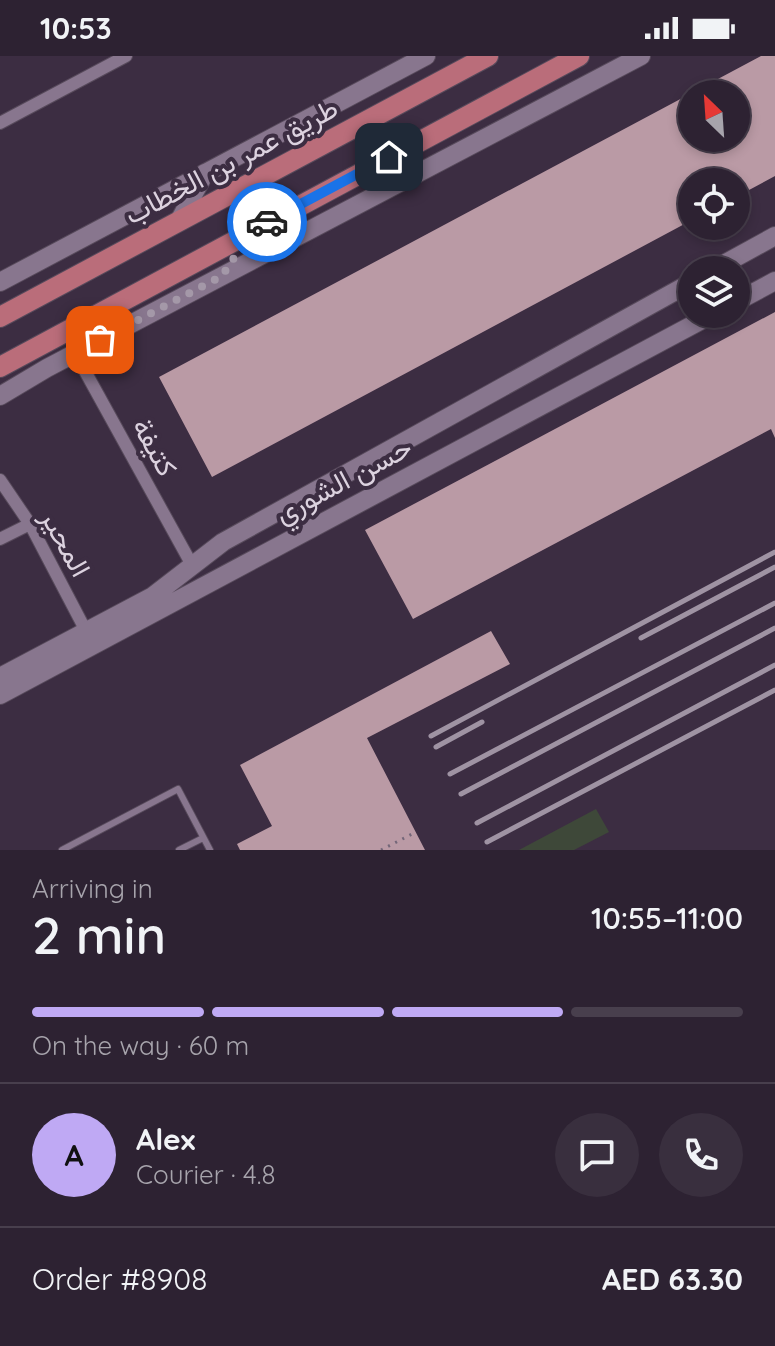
<!DOCTYPE html>
<meta charset="utf-8">
<style>
body{margin:0;font-family:Quicksand,Vazirmatn,sans-serif;background:#392f3e;color:#f1f3f6;height:100vh;display:flex;flex-direction:column;font-size:30px;white-space:nowrap}
*{box-sizing:border-box;margin:0}
p{font-size:26px;color:#a7a4ac}
.icon{flex:none;width:44px;height:44px;fill:none;stroke:currentColor;stroke-width:2;stroke-linecap:round;stroke-linejoin:round}
.map{position:relative;height:794px;overflow:hidden}
.side{display:flex;flex-direction:column;background:#2d2232;flex:1}
.side>*{flex:none}
.needle{width:52px;rotate:335deg}
.tools{position:absolute;left:678px;top:24px;display:grid;gap:16px}
.tools a{display:grid;place-items:center;width:72px;height:72px;border-radius:50%;background:#2d2232;box-shadow:0 4px 12px #0003,0 0 0 2px #483f4d;font-size:40px}
.pin{position:absolute;display:grid;place-items:center;width:68px;height:68px;color:#fff;margin:-34px;border-radius:16px;box-shadow:0 4px 12px #0006}
.courier{position:absolute;display:grid;place-items:center;width:80px;height:80px;margin:-40px;border:6px solid #1a73e8;border-radius:50%;background:#fff;color:#222;box-shadow:0 2px 10px #0007}
.overview em{font-style:normal;font-weight:600}
.overview div{display:flex;flex-direction:column-reverse}
.overview{display:flex;align-items:center;justify-content:space-between;height:136px;padding:0 32px}
h1{font-size:52px;font-weight:600;line-height:60px}
.bar{display:grid;grid-template-columns:repeat(4,1fr);gap:12px 8px;align-content:center;height:96px;padding:0 32px}
.bar i{height:10px;border-radius:6px;background:#483f4d}
.bar .on{background:#bfa9f4}
.bar p{grid-column:span 4}
.line{display:flex;align-items:center;gap:20px;padding:0 32px;border-top:2px solid #483f4d}
.line div{flex:1}
.round{display:grid;place-items:center;flex:none;width:84px;height:84px;border-radius:42px;background:#392f3e}
.status{display:flex;justify-content:space-between;align-items:center;height:56px;padding:0 40px;background:#2d2232;direction:ltr}
.status svg{height:22px;fill:currentColor}
.map>svg:first-child{display:block}
</style>
<div class="status"><b>10:53</b><svg viewBox="0 0 49 12"><path d="M0 12V9h3v3zM5 12V6h3v6zM10 12V3h3v9zM15 12V0h3v12zM26 1h20v11H26zM47 4h2v5h-2z"/></svg></div>
<div class="map">
<svg width="775" height="794" viewBox="0 0 775 794">
<rect width="100%" height="100%" fill="#3c2d42"/>
<path fill="#3e4839" d="M 596,753 L 609,776 L 574,794 L 519,794 Z"/>
<path fill="#ba9aa5" fill-rule="evenodd" d="M 761,0 L 775,0 L 775,120 L 736,141 L 736,126 L 692,126 L 692,164 L 212,421 L 159,321 ZM 692,38 L 736,38 L 736,82 L 692,82 Z
M 775,256 L 775,382 L 771,373 L 413,563 L 365,474 Z
M 491,575 L 510,608 L 367,682 L 425,794 L 240,794 L 237,788 L 272,770 L 240,709 Z"/>
<g fill="none" stroke-linecap="round" stroke-linejoin="round">
<g stroke="#574a5b" stroke-width="8">
<path id="lane" d="M 62,794 L 178,733 L 210,794
M 179,794 L 203,782"/>
</g>
<g stroke="#574a5b" stroke-width="14">
<path id="street" d="M 0,67 L 126,0
M 75,297 L 192,509
M 0,424 L 30,468 L 86,575
M 0,483 L 30,468"/>
</g>
<g stroke="#574a5b" stroke-width="20">
<path id="secondary" d="M 179,165 L 205,117
M 713,214 L 775,180
M 0,226 L 426,0
M 736,246 L 775,225
M 0,340 L 47,312 L 641,0
M 0,621 L 153,540 L 223,486 L 692,226
M 0,639 L 713,258"/>
</g>
<g stroke="#574a5b" stroke-width="22">
<path id="primary" d="M 0,261 L 488,0
M 0,311 L 579,0"/>
</g>
<path stroke="#736678" stroke-width="3" stroke-dasharray="2 6" stroke-linecap="butt" d="M 381,794 L 416,776"/>
<use href="#lane" stroke="#88768e" stroke-width="6"/>
<use href="#street" stroke="#88768e" stroke-width="12"/>
<use href="#secondary" stroke="#88768e" stroke-width="18"/>
<use href="#primary" stroke="#ba6d7a" stroke-width="20"/>
<path stroke="#9f93a3" stroke-width="5" d="M 641,582 L 775,511
M 431,680 L 775,496
M 436,691 L 482,666
M 450,718 L 775,547
M 461,738 L 775,572
M 477,767 L 775,609
M 487,786 L 775,634"/>
</g>
<g fill="none" stroke-linecap="round" stroke-linejoin="round">
<path stroke="#a498a8" stroke-width="8" stroke-dasharray="0 14.4" d="M 100,284 L 222,220 L 253,173 L 267,166"/>
<path stroke="#1a73e8" stroke-width="10" d="M 267,166 L 389,101"/>
</g>
<g text-anchor="middle" stroke-width="8" stroke-linejoin="round" paint-order="stroke">
<g font-size="28" fill="#dcd2df" stroke="#3c2d42">
<text transform="translate(231 105) rotate(-28)" y="10">طريق عمر بن الخطاب</text>
<text transform="translate(155 391) rotate(61)" y="10">كتيفة</text>
<text transform="translate(343 424) rotate(-28)" y="10">حسن الشوري</text>
<text transform="translate(66 487) rotate(61)" y="10">المحير</text>
</g>
</g>
</svg>
<div class="tools">
<a><svg class="needle" viewBox="-14 -14 28 28"><path d="M0-13l5 13h-10z" fill="#e53935"/><path d="M0 13l5-13h-10z" fill="#a7a4ac"/></svg></a>
<a><svg class="icon" aria-label="locate" viewBox="0 0 24 24"><circle cx="12" cy="12" r="6"/><path d="M12 2v4M12 18v4M2 12h4M18 12h4"/></svg></a>
<a><svg class="icon" aria-label="layers" viewBox="0 0 24 24"><path d="M12 4l9 5-9 5-9-5zM3 14l9 5 9-5"/></svg></a>
</div>
<div class="pin" style="left:100px;top:284px;background:#ea580c"><svg class="icon" aria-label="bag" viewBox="0 0 24 24"><path d="M5 8h14l-1 12H6zM9 8a3 3 0 0 1 6 0"/></svg></div>
<div class="pin" style="left:389px;top:101px;background:#1f2937"><svg class="icon" aria-label="home" viewBox="0 0 24 24"><path d="M3 11l9-7 9 7M6 9v11h12V9"/></svg></div>
<div class="courier" style="left:267px;top:166px"><svg class="icon" aria-label="car" viewBox="0 0 24 24"><path d="M5 17H2v-5l4-1 3-4h7l3 4 3 1v5h-3M9 17h6M6 11h13"/><circle cx="7" cy="17" r="2"/><circle cx="17" cy="17" r="2"/></svg></div>
</div>
<section class="side">
<div class="overview"><div><h1>2 min</h1><p>Arriving in</p></div><em>10:55–11:00</em></div>
<div class="bar"><i class="on"></i><i class="on"></i><i class="on"></i><i></i><p>On the way · 60 m</p></div>
<div class="line" style="height:144px"><b class="round" style="background:#bfa9f4;color:#111">A</b><div><b>Alex</b><p>Courier · 4.8</p></div><a class="round"><svg class="icon" aria-label="chat" viewBox="0 0 24 24"><path d="M4 5h16v11H9l-5 4z"/></svg></a><a class="round"><svg class="icon" aria-label="phone" viewBox="0 0 24 24"><path d="M5 4h4l2 5-3 2q2 4 5 5l2-3 5 2v4C11 20 4 13 5 4z"/></svg></a></div>
<div class="line" style="height:104px"><div>Order #8908</div><b>AED 63.30</b></div>
</section>
